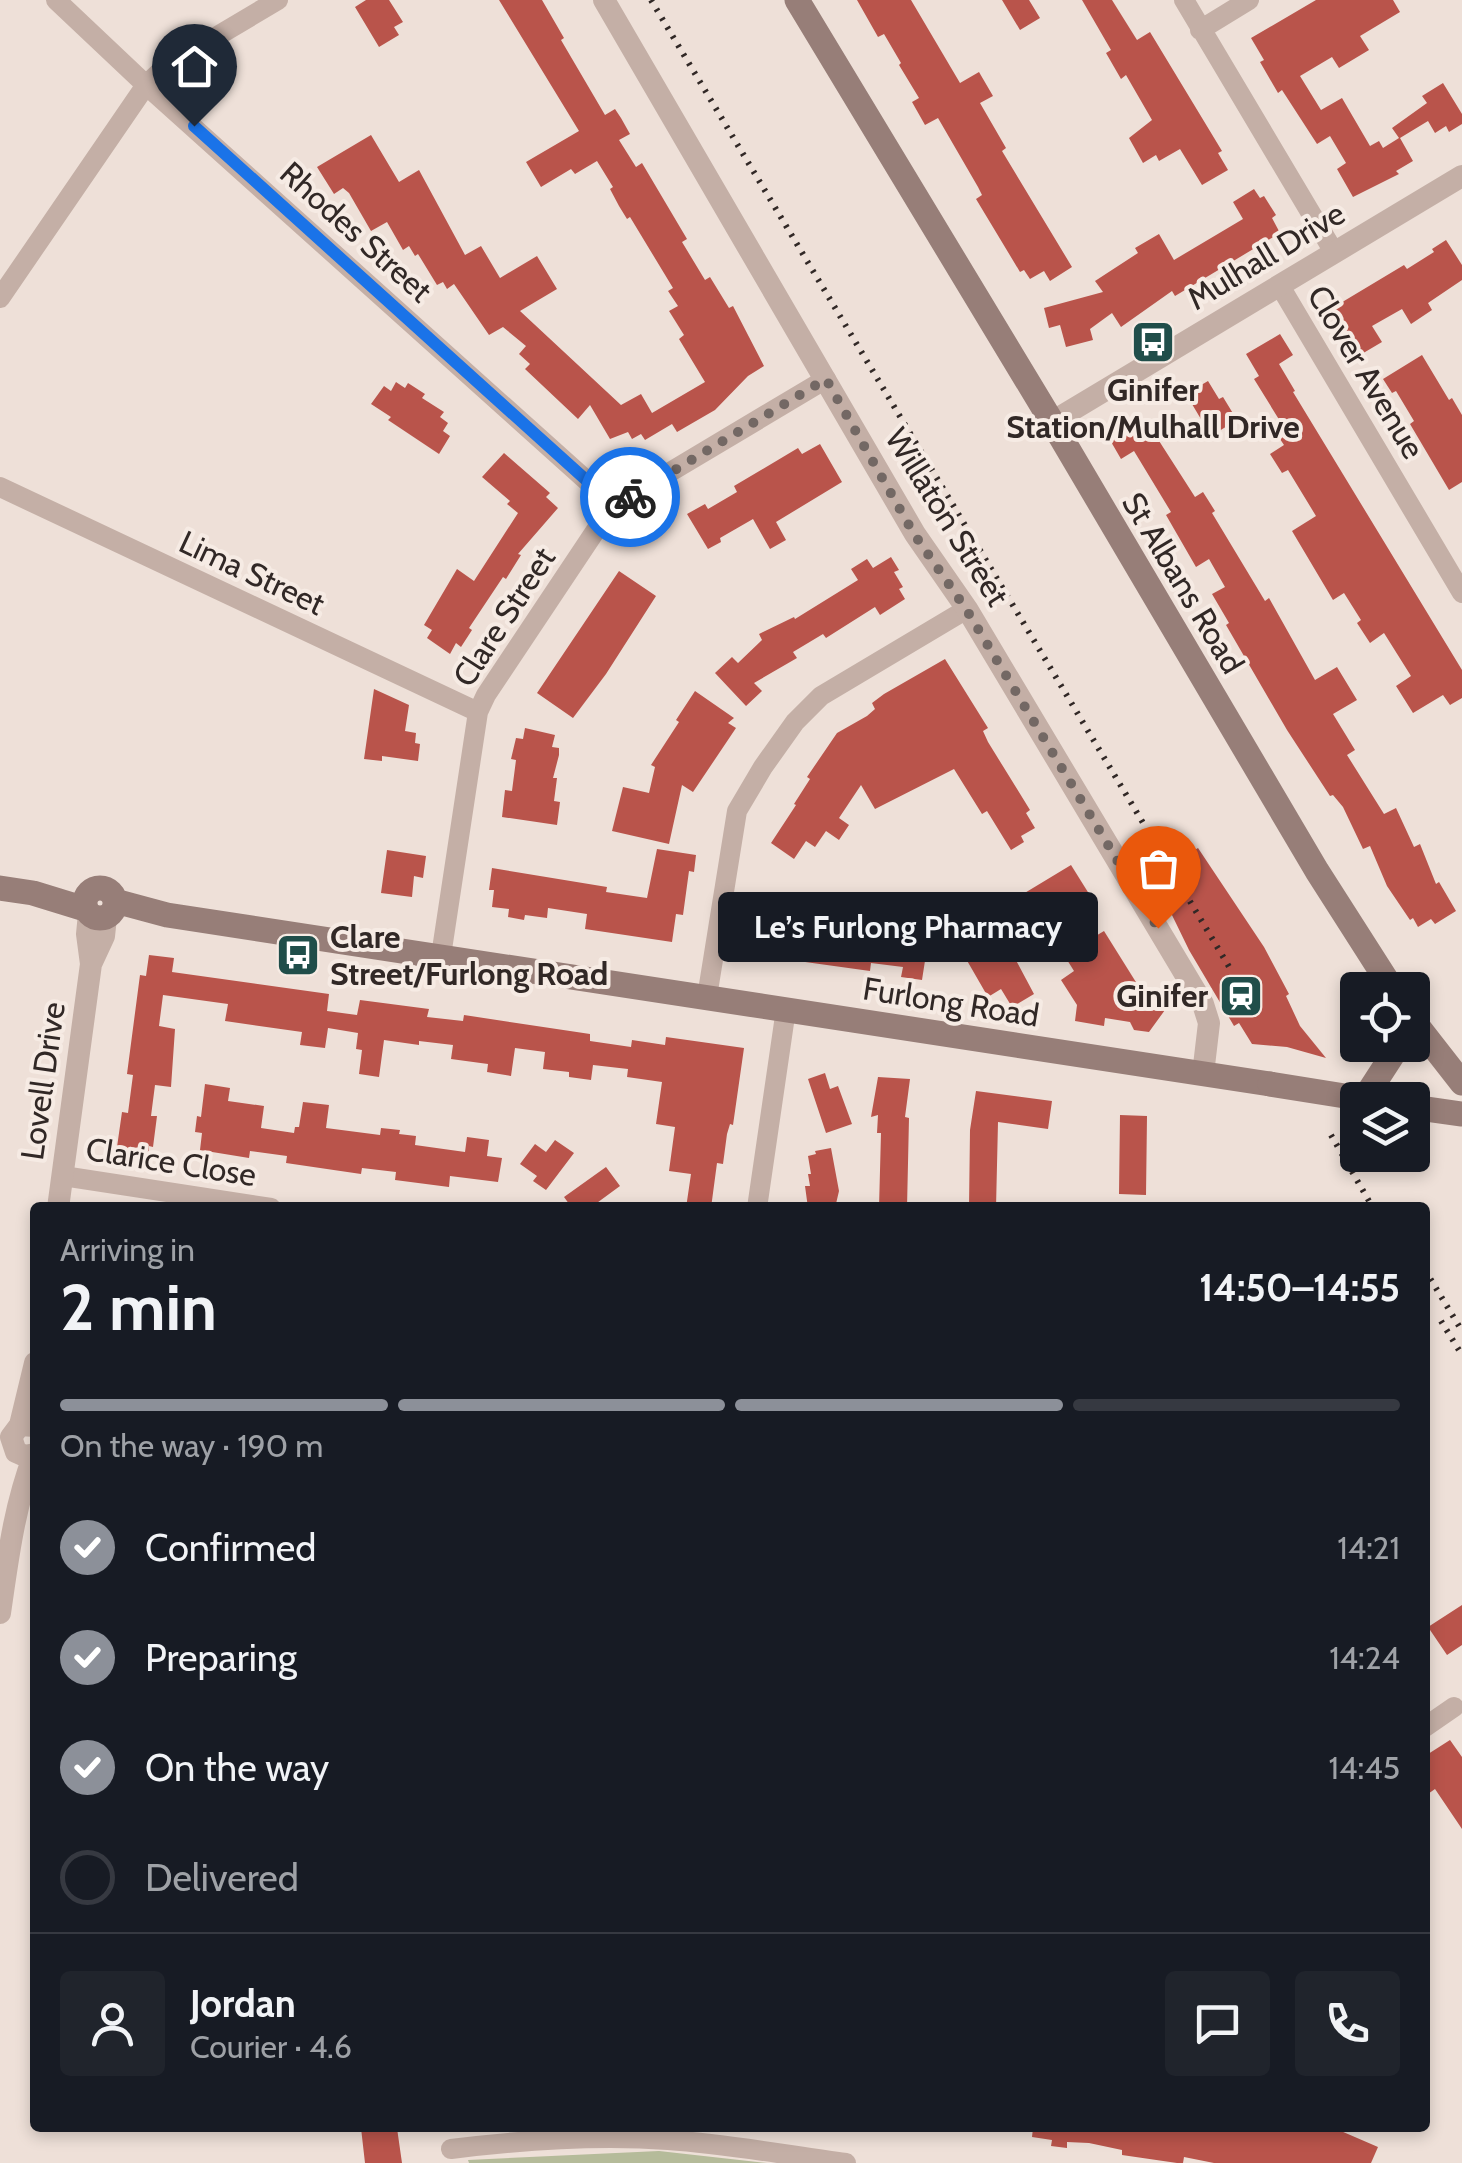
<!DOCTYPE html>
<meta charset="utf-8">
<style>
body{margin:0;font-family:Cabin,sans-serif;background:#20242c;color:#f1f3f6;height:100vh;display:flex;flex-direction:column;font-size:38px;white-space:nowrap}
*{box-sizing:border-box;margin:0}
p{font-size:32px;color:#9ea1a6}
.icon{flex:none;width:55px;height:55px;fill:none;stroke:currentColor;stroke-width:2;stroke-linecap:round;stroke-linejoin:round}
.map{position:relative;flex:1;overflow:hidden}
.drawer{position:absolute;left:30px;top:1202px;width:1400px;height:930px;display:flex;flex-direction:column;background:#171b24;border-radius:10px;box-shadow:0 5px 15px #0003}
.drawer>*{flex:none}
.tools{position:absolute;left:1340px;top:972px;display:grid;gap:20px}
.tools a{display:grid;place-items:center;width:90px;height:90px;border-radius:10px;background:#171b24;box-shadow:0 5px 15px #0003;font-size:50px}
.pin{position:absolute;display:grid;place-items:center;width:85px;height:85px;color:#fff;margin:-102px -42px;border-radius:50% 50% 50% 0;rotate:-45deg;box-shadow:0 0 10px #0007}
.pin .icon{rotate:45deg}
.courier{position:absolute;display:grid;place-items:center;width:100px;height:100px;margin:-50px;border:8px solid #1a73e8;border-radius:50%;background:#fff;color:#222;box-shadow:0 2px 12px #0007}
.bubble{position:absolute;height:70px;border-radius:10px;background:#171b24;box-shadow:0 5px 15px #0003;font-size:32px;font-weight:700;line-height:70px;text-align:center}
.headline em{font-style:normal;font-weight:700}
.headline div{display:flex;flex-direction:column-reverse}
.headline{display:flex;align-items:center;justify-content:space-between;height:170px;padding:0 30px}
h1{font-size:65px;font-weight:700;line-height:75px}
.bar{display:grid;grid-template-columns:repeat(4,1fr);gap:15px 10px;align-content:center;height:120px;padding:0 30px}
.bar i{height:12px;border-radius:8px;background:#363941}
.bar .selected{background:#8c9099}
.bar p{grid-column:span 4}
.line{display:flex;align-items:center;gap:25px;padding:0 30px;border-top:2px solid #363941}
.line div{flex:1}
.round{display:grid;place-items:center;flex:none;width:105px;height:105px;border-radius:10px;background:#20242c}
ol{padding:0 30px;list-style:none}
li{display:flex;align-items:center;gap:30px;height:110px}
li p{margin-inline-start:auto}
li .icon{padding:10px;border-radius:50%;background:#8c9099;color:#fff;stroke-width:4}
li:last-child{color:#9ea1a6}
li i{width:55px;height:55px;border:5px solid #363941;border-radius:50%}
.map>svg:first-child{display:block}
</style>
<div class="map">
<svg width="1462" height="2163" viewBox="0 0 1462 2163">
<rect width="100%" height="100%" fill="#eee0d8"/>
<path fill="#b5bb9a" d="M 659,2151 L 767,2163 L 469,2163 L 468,2160 Z"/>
<path fill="#b9544b" d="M 366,0 L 389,0 L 403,22 L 394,27 L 399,35 L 379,47 L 355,7 Z
M 499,0 L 542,0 L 564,38 L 561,40 L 605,115 L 615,109 L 621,118 L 630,134 L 619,140 L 636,167 L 642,163 L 687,239 L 682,242 L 705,280 L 710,277 L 729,308 L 733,306 L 764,366 L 748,376 L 715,410 L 677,432 L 672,424 L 645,440 L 641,434 L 632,439 L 628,432 L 610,439 L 590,405 L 578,419 L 525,369 L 530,364 L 519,354 L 526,346 L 503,327 L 489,335 L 454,284 L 447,289 L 443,282 L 437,285 L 418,254 L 415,256 L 409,246 L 403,250 L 387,222 L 371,231 L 349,193 L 343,188 L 334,194 L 317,167 L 371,135 L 399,182 L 419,170 L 465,255 L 481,246 L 500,278 L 537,256 L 557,289 L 520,311 L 621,405 L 641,394 L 652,413 L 705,382 L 679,339 L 684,335 L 669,311 L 678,306 L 668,291 L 673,288 L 630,217 L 627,219 L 619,206 L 610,189 L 613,187 L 597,161 L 575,174 L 571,169 L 541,187 L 526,162 L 579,131 Z
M 857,0 L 911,0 L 960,83 L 979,72 L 993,96 L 980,103 L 1006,148 L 1002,151 L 1072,267 L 1050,281 L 1044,271 L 1030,279 L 1024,270 L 1020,272 L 976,199 L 982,195 L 978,187 L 938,118 L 925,125 L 912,102 L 919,98 L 899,65 L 901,63 L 884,34 L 878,37 Z
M 1002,0 L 1029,0 L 1040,18 L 1020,30 Z
M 1082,0 L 1112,0 L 1137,40 L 1150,32 L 1222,151 L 1218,153 L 1228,170 L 1202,185 L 1180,149 L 1159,161 L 1156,155 L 1143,163 L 1129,138 L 1152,120 L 1126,75 L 1121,79 L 1106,53 L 1111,50 Z
M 1316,0 L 1393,0 L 1400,12 L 1360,36 L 1369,50 L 1339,68 L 1332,57 L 1300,76 L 1321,110 L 1342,98 L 1370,146 L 1379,141 L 1383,148 L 1399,138 L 1392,128 L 1427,103 L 1422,96 L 1443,83 L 1462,114 L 1462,124 L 1449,132 L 1446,126 L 1435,133 L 1428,121 L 1400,138 L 1413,161 L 1396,171 L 1399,174 L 1353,197 L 1337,169 L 1346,163 L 1330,136 L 1317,144 L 1282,90 L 1278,93 L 1260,62 L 1264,60 L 1251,38 Z
M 1254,189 L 1260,198 L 1264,196 L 1276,215 L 1272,218 L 1280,233 L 1175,296 L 1172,291 L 1121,327 L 1112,313 L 1090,329 L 1093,340 L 1066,347 L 1060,325 L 1049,328 L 1044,308 L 1103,292 L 1095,281 L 1138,253 L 1135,248 L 1159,234 L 1174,260 L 1243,219 L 1233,202 Z
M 1446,240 L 1462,265 L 1462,280 L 1428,303 L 1432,310 L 1411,324 L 1402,309 L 1372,326 L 1382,342 L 1360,355 L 1329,310 L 1404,265 L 1407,269 L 1434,252 L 1432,249 Z
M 1280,334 L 1293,355 L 1279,364 L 1295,391 L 1293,392 L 1462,670 L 1462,698 L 1450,705 L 1443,695 L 1413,713 L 1396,686 L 1411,676 L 1384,633 L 1370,643 L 1357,623 L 1361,620 L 1344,593 L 1333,600 L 1292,531 L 1316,516 L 1288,470 L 1282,473 L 1270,454 L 1284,445 L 1280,439 L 1288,434 L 1254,379 L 1259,376 L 1246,354 Z
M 1422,355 L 1449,400 L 1452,398 L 1462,415 L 1462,482 L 1449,490 L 1410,424 L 1414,421 L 1396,391 L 1392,393 L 1383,379 Z
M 1208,381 L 1219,399 L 1223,397 L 1237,420 L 1211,436 L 1186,394 Z
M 396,382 L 405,388 L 408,383 L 425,394 L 422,398 L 444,412 L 440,417 L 448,423 L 443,431 L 450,436 L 439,454 L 388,420 L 391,417 L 371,404 L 384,386 L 391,391 Z
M 1145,419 L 1195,497 L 1203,492 L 1215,511 L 1212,513 L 1265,601 L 1269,598 L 1315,680 L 1337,667 L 1357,700 L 1333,714 L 1355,750 L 1347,755 L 1384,814 L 1396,808 L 1414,847 L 1420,844 L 1436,884 L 1439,882 L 1456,911 L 1435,924 L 1431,919 L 1418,927 L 1413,918 L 1410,920 L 1387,886 L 1370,846 L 1363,849 L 1343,807 L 1333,795 L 1330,796 L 1287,730 L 1226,625 L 1229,623 L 1212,594 L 1225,587 L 1209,559 L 1196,567 L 1166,515 L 1171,512 L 1134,451 L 1121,459 L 1110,440 Z
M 820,444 L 842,482 L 776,522 L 786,540 L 770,549 L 753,519 L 720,538 L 721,542 L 708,549 L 687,514 L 705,504 L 708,509 L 737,492 L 734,486 L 798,448 L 802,454 Z
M 504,453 L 550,493 L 546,497 L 558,508 L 518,554 L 521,555 L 506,579 L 503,577 L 469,628 L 472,630 L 461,647 L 456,643 L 450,654 L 427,638 L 432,630 L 424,625 L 457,569 L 474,581 L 518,513 L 507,504 L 510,501 L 482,477 Z
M 891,557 L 899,570 L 894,572 L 903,587 L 899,589 L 905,599 L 880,615 L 875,607 L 826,638 L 823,634 L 793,652 L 797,658 L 754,683 L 762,691 L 746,706 L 715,673 L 732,657 L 738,663 L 762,640 L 759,634 L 794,617 L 795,619 L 858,580 L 851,569 L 867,559 L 873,568 Z
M 619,571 L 656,596 L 606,674 L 573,718 L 537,693 Z
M 945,659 L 988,728 L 983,731 L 988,742 L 1030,810 L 1026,813 L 1035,828 L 1021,836 L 1024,842 L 1011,850 L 987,811 L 982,814 L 954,769 L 875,809 L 861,785 L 839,818 L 849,825 L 839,840 L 826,831 L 815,847 L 806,841 L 794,859 L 771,843 L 796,805 L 794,804 L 810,779 L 807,777 L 837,733 L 867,716 L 875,709 L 872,703 L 884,694 Z
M 374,689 L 409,705 L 405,731 L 416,733 L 415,743 L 420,744 L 418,761 L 382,756 L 382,761 L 364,759 Z
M 695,691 L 734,718 L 728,723 L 736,728 L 693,792 L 682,785 L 669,844 L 612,831 L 623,787 L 649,793 L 655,767 L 651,765 L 679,722 L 676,720 Z
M 525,728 L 555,735 L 552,747 L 559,748 L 559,755 L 553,778 L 557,778 L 554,801 L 560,802 L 557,825 L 502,817 L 505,790 L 512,791 L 516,760 L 511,759 L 516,738 L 523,739 Z
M 1198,848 L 1264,947 L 1289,994 L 1286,996 L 1300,1026 L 1326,1058 L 1287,1047 L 1252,1044 L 1239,1023 L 1234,1026 L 1189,950 L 1153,876 Z
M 657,849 L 696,855 L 694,872 L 689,871 L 683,915 L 676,914 L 672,942 L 585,929 L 587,914 L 548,908 L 547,918 L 525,915 L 524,920 L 508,917 L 509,909 L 492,907 L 494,890 L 489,890 L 492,868 L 607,887 L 606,892 L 647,898 Z
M 387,850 L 426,856 L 423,878 L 414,876 L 412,897 L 381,893 Z
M 1071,865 L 1091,897 L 1009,947 L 1034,994 L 1012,1007 L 1001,989 L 988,997 L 954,938 L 972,941 L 958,918 L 981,905 L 988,915 Z
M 807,896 L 890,907 L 887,929 L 929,935 L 922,980 L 901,977 L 903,967 L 871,963 L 870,971 L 798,961 L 800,949 L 769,945 L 767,956 L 751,954 L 756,923 L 803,925 Z
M 1104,931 L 1149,1003 L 1175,987 L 1178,992 L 1149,1032 L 1134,1030 L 1130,1022 L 1105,1018 L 1104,1026 L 1075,1021 L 1077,1005 L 1061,980 L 1074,971 L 1064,955 Z
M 149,955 L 174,958 L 172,972 L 329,994 L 327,1011 L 357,1015 L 360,1000 L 429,1009 L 427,1017 L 463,1021 L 464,1015 L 570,1031 L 590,1034 L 590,1041 L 631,1047 L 632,1040 L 665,1045 L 666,1037 L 744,1048 L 733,1125 L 730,1124 L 727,1134 L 723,1164 L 717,1163 L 711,1208 L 686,1208 L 691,1174 L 669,1171 L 675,1127 L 656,1124 L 662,1082 L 627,1077 L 628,1069 L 593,1065 L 591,1080 L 569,1077 L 569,1072 L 543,1069 L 545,1052 L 515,1048 L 511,1076 L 487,1072 L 488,1064 L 451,1059 L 453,1045 L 419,1041 L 419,1045 L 384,1040 L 379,1077 L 359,1074 L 362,1050 L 356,1049 L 358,1033 L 328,1028 L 325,1048 L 300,1045 L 302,1032 L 225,1021 L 228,1004 L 163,995 L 159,1026 L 175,1029 L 171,1087 L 155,1085 L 151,1116 L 157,1116 L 153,1147 L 149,1146 L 148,1160 L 126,1157 L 127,1148 L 117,1147 L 122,1112 L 128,1113 L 133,1075 L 127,1074 L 140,975 L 146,976 Z
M 825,1073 L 830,1089 L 838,1086 L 852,1124 L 826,1133 L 808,1079 Z
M 878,1077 L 910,1079 L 905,1117 L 909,1118 L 907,1208 L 879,1208 L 881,1133 L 877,1133 L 878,1115 L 871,1117 Z
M 205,1084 L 230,1088 L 228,1101 L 264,1106 L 261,1128 L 294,1133 L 295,1127 L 299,1127 L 303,1102 L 329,1105 L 326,1128 L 380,1135 L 381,1128 L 400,1130 L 399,1134 L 416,1136 L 415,1145 L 465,1152 L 467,1137 L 489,1140 L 487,1156 L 502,1158 L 498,1182 L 450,1176 L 449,1187 L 395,1180 L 396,1172 L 362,1168 L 361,1174 L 286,1163 L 287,1156 L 250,1151 L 249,1158 L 200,1150 L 202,1133 L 195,1132 L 197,1116 L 201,1117 Z
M 976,1091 L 1052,1101 L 1048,1129 L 998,1122 L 996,1208 L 969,1208 L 970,1130 Z
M 1120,1115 L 1147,1116 L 1146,1195 L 1119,1194 Z
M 555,1140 L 574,1153 L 546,1190 L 533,1181 L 537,1176 L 520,1164 L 535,1144 L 546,1152 Z
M 831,1148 L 839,1191 L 835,1208 L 808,1208 L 805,1186 L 810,1186 L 808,1174 L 811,1174 L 808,1156 L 816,1154 L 815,1151 Z
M 606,1167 L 620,1186 L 590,1208 L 572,1208 L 564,1197 Z
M 1462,1605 L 1462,1645 L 1447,1655 L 1428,1627 Z
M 1450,1740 L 1462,1757 L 1462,1829 L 1435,1789 L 1425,1796 L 1425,1756 Z
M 361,2128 L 397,2128 L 402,2163 L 365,2163 Z
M 1033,2128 L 1334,2128 L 1378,2147 L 1371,2163 L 1214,2163 L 1184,2157 L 1183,2163 L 1177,2163 L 1122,2155 L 1122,2150 L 1089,2143 L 1067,2142 L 1067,2148 L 1051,2146 L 1052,2140 L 1032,2137 Z"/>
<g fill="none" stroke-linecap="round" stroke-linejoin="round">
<path stroke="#c4afa6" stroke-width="20" d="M 56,0 L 146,85 L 616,507
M 1184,0 L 1334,252
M 1200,30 L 1249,0
M 1280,286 L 1462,593
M 0,298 L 146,85 L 165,67 L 278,0
M 0,487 L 478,712
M 441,956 L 478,712 L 486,695 L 598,527 L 616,507 L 640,490 L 826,379
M 707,997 L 737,811 L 763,767 L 795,722 L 821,696 L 967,609
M 63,1176 L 271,1208
M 757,1208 L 786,1009
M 1425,1727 L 1454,1707
M 451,2149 C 523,2140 596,2135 668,2140 C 728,2144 787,2155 846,2163"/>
<path stroke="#c4afa6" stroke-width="22" d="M 604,0 L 915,534 L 967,609 L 1203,1004 L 1209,1023 L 1203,1074
M 1052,422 L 1462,176
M 89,914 L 87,934 L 91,964
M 58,1208 L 91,964 L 104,936 L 106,917
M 20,1425 L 35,1363
M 35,1426 L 20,1425 L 11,1437 L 16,1452 L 25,1456 L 35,1454
M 0,1613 C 8,1558 14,1507 34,1455"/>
<path stroke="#977e78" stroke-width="25" d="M 797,0 L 1052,422 L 1317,871 L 1393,990
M85 903a15 15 0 1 1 30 0a15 15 0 1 1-30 0Z
M 0,888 L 33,893 L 85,909
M 115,901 L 167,915 L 1270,1084
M 1412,1019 L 1462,1083
M 1364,1099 L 1399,1045
M 1412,1107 L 1462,1114"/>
<path stroke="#312826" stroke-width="6" stroke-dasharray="2.5 8" stroke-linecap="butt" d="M 651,0 L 1231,970
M 1331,1135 L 1373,1208
M 1425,1270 L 1462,1331
M 1441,1321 L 1462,1355"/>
<path stroke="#977e78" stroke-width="25" d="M 1270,1084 L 1351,1097"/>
</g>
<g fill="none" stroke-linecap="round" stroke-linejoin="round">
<path stroke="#736864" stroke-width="10" stroke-dasharray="0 18" d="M 630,497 L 826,379 L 914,534 L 966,609 L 1158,928"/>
<path stroke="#1a73e8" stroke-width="12" d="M 194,126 L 616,507 L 630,497"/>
</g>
<defs>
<g id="bus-square" transform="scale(2.25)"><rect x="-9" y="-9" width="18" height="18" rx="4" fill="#204e4a" stroke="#f6ebe4"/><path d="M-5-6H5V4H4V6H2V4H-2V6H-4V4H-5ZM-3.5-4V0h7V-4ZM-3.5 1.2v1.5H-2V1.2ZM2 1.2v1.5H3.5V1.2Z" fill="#fff"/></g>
<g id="station-square" transform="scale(2.25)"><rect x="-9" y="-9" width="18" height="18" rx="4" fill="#204e4a" stroke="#f6ebe4"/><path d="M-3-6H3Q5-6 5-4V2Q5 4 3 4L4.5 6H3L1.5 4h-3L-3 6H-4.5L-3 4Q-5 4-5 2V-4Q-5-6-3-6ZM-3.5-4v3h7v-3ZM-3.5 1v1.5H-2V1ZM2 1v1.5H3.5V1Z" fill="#fff"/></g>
</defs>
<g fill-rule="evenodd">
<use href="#bus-square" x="1153" y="342"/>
<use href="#bus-square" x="298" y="955"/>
<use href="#station-square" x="1241" y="996"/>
</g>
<g text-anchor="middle" stroke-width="8" stroke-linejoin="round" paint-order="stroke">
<g font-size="32" fill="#312826" stroke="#f6ebe4">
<text transform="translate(356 232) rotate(42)" y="11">Rhodes Street</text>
<text transform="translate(1266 256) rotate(-31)" y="11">Mulhall Drive</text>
<text transform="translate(1366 372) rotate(59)" y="11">Clover Avenue</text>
<text transform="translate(947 517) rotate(58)" y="11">Willaton Street</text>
<text transform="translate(252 573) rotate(25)" y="11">Lima Street</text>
<text transform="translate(1183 583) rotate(59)" y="11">St Albans Road</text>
<text transform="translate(504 617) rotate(-57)" y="11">Clare Street</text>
<text transform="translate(951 1002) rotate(9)" y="11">Furlong Road</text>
<text transform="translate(43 1081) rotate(-82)" y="11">Lovell Drive</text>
<text transform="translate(171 1162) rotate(9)" y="11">Clarice Close</text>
</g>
<g font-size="32" font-weight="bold" fill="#312826" stroke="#f6ebe4">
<text x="1153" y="401">Ginifer<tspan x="1153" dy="37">Station/Mulhall Drive</tspan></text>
<text x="330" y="948" text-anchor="start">Clare<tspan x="330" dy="37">Street/Furlong Road</tspan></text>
<text x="1208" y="1007" text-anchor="end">Ginifer</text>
</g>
</g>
</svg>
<div class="tools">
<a><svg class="icon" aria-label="locate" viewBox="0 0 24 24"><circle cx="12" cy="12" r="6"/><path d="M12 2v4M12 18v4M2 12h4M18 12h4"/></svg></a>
<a><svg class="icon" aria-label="layers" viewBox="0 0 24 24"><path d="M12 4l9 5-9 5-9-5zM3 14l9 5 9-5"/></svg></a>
</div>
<div class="pin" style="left:1158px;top:928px;background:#ea580c"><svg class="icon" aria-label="bag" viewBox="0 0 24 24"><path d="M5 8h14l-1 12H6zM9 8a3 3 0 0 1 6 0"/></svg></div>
<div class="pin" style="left:194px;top:126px;background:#1f2937"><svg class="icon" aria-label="home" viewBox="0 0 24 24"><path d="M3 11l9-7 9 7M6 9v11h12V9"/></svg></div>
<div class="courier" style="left:630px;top:497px"><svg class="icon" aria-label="bike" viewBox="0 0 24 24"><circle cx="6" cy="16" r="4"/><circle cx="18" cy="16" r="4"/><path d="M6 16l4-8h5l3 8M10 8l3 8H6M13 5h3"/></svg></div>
<div class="bubble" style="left:718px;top:892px;width:380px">Le’s Furlong Pharmacy</div>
<section class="drawer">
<div class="headline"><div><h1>2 min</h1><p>Arriving in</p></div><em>14:50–14:55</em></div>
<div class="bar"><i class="selected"></i><i class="selected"></i><i class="selected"></i><i></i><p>On the way · 190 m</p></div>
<ol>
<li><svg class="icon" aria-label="check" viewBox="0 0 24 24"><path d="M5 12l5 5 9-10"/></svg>Confirmed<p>14:21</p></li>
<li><svg class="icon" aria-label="check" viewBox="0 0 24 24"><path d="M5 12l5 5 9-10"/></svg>Preparing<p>14:24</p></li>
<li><svg class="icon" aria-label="check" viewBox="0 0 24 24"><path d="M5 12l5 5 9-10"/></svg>On the way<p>14:45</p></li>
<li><i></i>Delivered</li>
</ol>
<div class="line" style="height:180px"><a class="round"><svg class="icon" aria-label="person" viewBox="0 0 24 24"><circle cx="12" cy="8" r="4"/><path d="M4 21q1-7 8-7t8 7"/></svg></a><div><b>Jordan</b><p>Courier · 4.6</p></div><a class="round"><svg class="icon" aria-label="chat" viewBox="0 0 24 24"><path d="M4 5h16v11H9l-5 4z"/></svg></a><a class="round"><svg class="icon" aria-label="phone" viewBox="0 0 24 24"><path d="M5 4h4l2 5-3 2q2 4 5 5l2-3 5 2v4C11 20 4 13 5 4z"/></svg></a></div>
</section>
</div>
